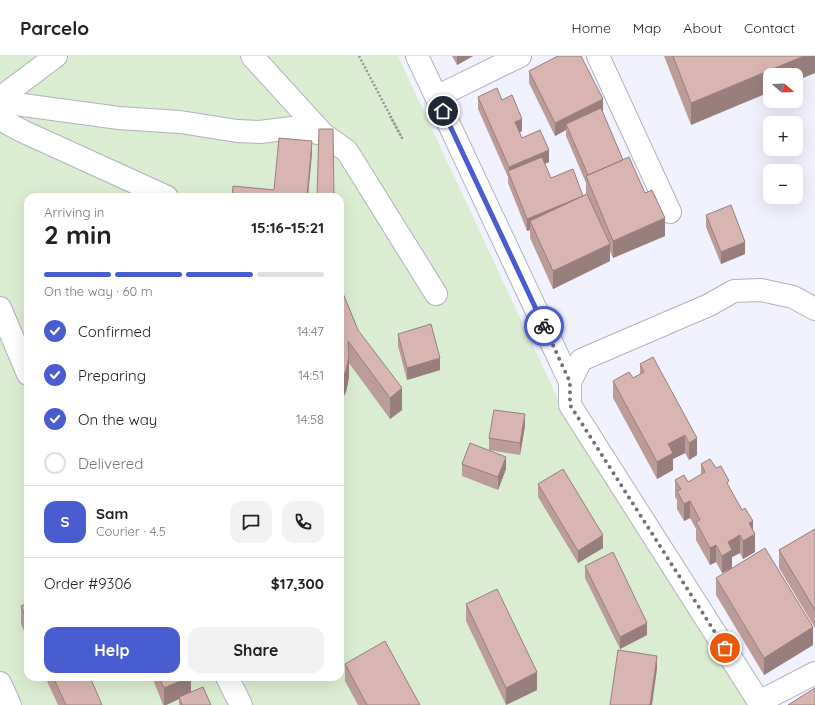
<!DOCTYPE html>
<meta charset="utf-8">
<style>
body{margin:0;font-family:Quicksand,sans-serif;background:#f2f2f2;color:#222;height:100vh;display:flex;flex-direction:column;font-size:15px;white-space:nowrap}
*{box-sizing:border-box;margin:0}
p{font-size:13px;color:#767676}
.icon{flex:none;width:22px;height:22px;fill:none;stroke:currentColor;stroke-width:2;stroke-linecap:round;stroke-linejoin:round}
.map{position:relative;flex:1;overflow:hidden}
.panel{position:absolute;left:24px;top:137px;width:320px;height:488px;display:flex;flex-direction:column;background:#fff;border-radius:12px;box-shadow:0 4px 16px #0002}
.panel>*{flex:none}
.needle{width:26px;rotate:109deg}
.tools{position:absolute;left:763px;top:12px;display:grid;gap:8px}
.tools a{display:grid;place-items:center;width:40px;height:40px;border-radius:8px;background:#fff;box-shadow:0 4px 16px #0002;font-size:20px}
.pin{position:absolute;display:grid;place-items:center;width:34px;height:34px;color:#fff;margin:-17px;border:2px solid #fff;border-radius:50%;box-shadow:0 1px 4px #0007}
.courier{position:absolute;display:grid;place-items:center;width:40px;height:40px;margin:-20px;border:3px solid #495dd1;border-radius:50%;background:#fff;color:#222;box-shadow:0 1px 5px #0007}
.head em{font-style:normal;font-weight:700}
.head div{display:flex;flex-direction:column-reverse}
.head{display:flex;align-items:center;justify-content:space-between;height:68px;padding:0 20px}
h1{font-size:26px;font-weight:700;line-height:30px}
.bar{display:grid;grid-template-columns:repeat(4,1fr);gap:6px 4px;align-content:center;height:48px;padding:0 20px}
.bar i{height:5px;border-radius:3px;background:#e0e0e0}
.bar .selected{background:#495dd1}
.bar p{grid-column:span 4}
.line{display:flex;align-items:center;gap:10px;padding:0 20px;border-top:1px solid #e0e0e0}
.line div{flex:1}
.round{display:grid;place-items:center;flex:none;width:42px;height:42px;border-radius:12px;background:#f2f2f2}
ol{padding:0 20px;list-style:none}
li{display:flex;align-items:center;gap:12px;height:44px}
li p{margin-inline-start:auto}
li .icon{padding:4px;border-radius:50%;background:#495dd1;color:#fff;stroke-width:4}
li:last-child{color:#767676}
li i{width:22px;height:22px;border:2px solid #e0e0e0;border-radius:50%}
.action{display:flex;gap:8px;margin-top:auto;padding:8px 20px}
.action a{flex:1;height:46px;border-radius:12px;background:#495dd1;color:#fff;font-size:16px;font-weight:700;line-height:46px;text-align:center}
.action a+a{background:#f2f2f2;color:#222}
header{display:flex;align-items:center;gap:24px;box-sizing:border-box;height:56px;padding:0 20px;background:#fff;border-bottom:1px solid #e0e0e0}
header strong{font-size:19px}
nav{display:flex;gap:22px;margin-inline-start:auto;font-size:14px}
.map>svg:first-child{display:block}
</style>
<header>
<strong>Parcelo</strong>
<nav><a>Home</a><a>Map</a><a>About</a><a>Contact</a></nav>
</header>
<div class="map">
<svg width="815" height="649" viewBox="0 0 815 649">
<rect width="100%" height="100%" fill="#f1f2fe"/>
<path fill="#dbedd1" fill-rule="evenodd" d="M 0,0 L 398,0 L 564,356 L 748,649 L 0,649 ZM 28,141 L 340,141 L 340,621 L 28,621 Z"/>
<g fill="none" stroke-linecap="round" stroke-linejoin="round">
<g stroke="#b0b2bd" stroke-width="24">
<path id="minor" d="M 252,0 L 323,78
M 417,0 L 570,326
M 598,0 L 670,156
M 436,41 L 520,0
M 0,42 L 56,0
M 0,46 L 119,62 L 180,66 L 237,75 L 260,76 L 292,72 L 323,78 L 347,95 L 436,238
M 0,63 L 22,75 L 167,141
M 0,252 L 28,318
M 815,253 L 793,241 L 761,234 L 734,235 L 709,249 L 581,304 L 570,326 L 570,349 L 759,646 L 815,617
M 227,621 L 241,649
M 0,627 L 10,649"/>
</g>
<path stroke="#94959d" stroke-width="2.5" stroke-dasharray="2 2" stroke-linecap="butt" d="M 359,0 L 402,82 L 390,60"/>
<use href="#minor" stroke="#fff" stroke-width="22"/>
</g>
<path fill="#bb9c99" d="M 452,0 L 473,0 L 457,9 Z
M 664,0 L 815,0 L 691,69 Z
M 529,15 L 603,55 L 602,56 L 623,104 L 645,137 L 665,180 L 613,202 L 610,195 L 610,205 L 553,233 L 530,182 L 530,174 L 527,175 L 508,127 L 508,121 L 478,53 L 478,41 L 502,44 L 522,75 L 519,77 L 522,82 L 549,106 L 545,108 L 551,122 L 583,140 L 586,138 L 586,127 L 566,80 L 566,74 L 555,80 L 529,27 Z
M 706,159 L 745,198 L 721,208 L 706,171 Z
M 340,230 L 358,274 L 402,354 L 390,363 L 349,307 L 349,321 L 346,336 Z
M 398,278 L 440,314 L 407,324 L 398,290 Z
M 640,308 L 697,399 L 689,404 L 685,397 L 673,403 L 673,414 L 657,423 L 613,342 L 613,325 L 633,322 L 640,318 Z
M 525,370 L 520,399 L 489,394 L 489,382 Z
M 462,408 L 506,413 L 498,434 L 462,420 Z
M 701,408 L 716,412 L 729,431 L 753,474 L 755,496 L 743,503 L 740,497 L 732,501 L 732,512 L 722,517 L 716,506 L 710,509 L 696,484 L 696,473 L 690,462 L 684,465 L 677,453 L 677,444 L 675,441 L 675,424 L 688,426 L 701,419 Z
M 538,428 L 603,492 L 578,507 L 538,441 Z
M 815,473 L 815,572 L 779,512 L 779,494 Z
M 585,510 L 647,579 L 620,593 L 585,522 Z
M 716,522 L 813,589 L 764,619 L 716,539 Z
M 28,547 L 28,584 L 21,568 L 21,550 Z
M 466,548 L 537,634 L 506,649 L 466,565 Z
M 345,608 L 420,649 L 358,649 L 345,625 Z
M 45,621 L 90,621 L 102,649 L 58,649 Z
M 152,621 L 191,621 L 191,635 L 211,649 L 179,649 L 179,643 L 166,649 L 163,649 Z"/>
<path fill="#987f7d" d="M 457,0 L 473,0 L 457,9 Z
M 804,0 L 815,0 L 815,17 L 796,25 L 796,19 L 770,19 L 770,36 L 691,69 L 691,47 Z
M 603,43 L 603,55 L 568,73 L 566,68 L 566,74 L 555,80 L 555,67 Z
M 522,63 L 522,75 L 515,79 L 515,66 Z
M 312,85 L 312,98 L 308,141 L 307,141 Z
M 549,94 L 549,106 L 511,122 L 509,117 L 509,111 Z
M 583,140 L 530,165 L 530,174 L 527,175 L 527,163 Z
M 665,162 L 665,180 L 613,202 L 613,185 Z
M 745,186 L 745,198 L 721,208 L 721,196 Z
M 610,188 L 610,205 L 553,233 L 553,215 Z
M 349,300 L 349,321 L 346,336 L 340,348 L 340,326 Z
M 440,302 L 440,314 L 407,324 L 407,312 Z
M 402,332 L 402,354 L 390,363 L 390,342 Z
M 525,358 L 525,370 L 520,399 L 520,387 Z
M 685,379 L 685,397 L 673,403 L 673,414 L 657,423 L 657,406 L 668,388 Z
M 697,382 L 697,399 L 689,404 L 689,387 Z
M 506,401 L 506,413 L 498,434 L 498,421 Z
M 690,445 L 690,462 L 684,465 L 684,448 Z
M 753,465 L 753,480 L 755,478 L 755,496 L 743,503 L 743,485 L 749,467 Z
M 603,479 L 603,492 L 578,507 L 578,495 Z
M 740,479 L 740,497 L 732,501 L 732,512 L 722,517 L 722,500 L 728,486 Z
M 716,489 L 716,506 L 710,509 L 710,492 Z
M 647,567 L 647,579 L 620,593 L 620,581 Z
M 813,571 L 813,589 L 764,619 L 764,602 Z
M 657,600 L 657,613 L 652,649 L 650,649 Z
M 537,616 L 537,634 L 506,649 L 506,632 Z
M 190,621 L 191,621 L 191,638 L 179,641 L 179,643 L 166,649 L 164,649 L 164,632 Z"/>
<path fill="#d9b5b2" stroke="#987f7d" d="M 558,0 L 581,0 L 603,43 L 555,67 L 529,15 Z
M 673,0 L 804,0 L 691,47 Z
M 497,32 L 502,44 L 512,39 L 522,63 L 515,66 L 522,82 L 540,74 L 549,94 L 509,111 L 478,41 Z
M 601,52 L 623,104 L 588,119 L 566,68 Z
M 319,73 L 333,73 L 334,141 L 317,141 Z
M 279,82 L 312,85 L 307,141 L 232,141 L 233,130 L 274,134 Z
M 542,101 L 551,122 L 573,113 L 583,140 L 527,163 L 508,115 Z
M 629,101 L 645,137 L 652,134 L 665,162 L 613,185 L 586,120 Z
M 587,138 L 610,188 L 553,215 L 530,165 Z
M 731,149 L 745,186 L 721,196 L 706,159 Z
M 340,230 L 358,274 L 402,332 L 390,342 L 348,285 L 349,300 L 346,315 L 340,326 Z
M 431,268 L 440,302 L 407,312 L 398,278 Z
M 653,301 L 697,382 L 689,387 L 685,379 L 668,388 L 673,397 L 657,406 L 613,325 L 629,316 L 633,322 L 644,316 L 640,308 Z
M 494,354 L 525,358 L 520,387 L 489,382 Z
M 470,387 L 506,401 L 498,421 L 462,408 Z
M 710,403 L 716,412 L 721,410 L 729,425 L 727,427 L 742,454 L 745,452 L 753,465 L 749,467 L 755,478 L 743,485 L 740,479 L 728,486 L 732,494 L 722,500 L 716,489 L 710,492 L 696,466 L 700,464 L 690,445 L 684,448 L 677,435 L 681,433 L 675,424 L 684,419 L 688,426 L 705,416 L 701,408 Z
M 563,413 L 603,479 L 578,495 L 538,428 Z
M 815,473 L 815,554 L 779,494 Z
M 765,492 L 813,571 L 764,602 L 716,522 Z
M 613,496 L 647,567 L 620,581 L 585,510 Z
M 497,533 L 537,616 L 506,632 L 466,548 Z
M 28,547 L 28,566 L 21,550 Z
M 385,585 L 420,649 L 367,649 L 345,608 Z
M 618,594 L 657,600 L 650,649 L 610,649 Z
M 53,621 L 90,621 L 102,649 L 66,649 Z
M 159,621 L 190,621 L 164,632 Z
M 203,631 L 211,649 L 182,649 L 179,641 Z
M 815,632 L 815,649 L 788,649 Z"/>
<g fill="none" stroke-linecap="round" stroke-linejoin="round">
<path stroke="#717279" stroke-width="4" stroke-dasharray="0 7.2" d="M 544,270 L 570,326 L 570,349 L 725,592"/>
<path stroke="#495dd1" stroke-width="5" d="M 443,55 L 544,270"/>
</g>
</svg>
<div class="tools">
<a><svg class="needle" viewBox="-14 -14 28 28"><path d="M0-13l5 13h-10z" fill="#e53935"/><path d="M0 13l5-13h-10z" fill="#767676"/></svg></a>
<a>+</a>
<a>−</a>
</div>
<div class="pin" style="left:725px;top:592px;background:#ea580c"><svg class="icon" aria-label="bag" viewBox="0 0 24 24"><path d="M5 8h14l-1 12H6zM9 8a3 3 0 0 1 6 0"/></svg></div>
<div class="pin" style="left:443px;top:55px;background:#1f2937"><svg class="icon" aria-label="home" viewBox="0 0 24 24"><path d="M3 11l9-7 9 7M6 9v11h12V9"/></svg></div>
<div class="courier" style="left:544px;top:270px"><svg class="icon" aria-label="bike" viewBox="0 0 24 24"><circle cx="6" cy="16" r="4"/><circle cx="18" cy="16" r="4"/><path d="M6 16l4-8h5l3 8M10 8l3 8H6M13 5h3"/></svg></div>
<section class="panel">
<div class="head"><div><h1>2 min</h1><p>Arriving in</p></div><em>15:16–15:21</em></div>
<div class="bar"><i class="selected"></i><i class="selected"></i><i class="selected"></i><i></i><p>On the way · 60 m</p></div>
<ol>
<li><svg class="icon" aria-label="check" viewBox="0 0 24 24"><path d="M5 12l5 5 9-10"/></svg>Confirmed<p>14:47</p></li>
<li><svg class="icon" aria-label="check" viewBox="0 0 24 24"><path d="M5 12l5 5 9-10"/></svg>Preparing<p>14:51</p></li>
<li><svg class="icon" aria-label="check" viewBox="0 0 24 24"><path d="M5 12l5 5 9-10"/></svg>On the way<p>14:58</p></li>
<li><i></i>Delivered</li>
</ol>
<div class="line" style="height:72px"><b class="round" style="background:#495dd1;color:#fff">S</b><div><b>Sam</b><p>Courier · 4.5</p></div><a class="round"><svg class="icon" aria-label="chat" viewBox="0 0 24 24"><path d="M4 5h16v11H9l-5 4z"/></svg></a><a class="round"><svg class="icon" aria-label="phone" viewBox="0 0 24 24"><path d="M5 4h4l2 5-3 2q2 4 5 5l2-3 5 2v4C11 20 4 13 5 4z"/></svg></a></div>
<div class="line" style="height:52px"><div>Order #9306</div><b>$17,300</b></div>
<div class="action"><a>Help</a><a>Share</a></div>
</section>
</div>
